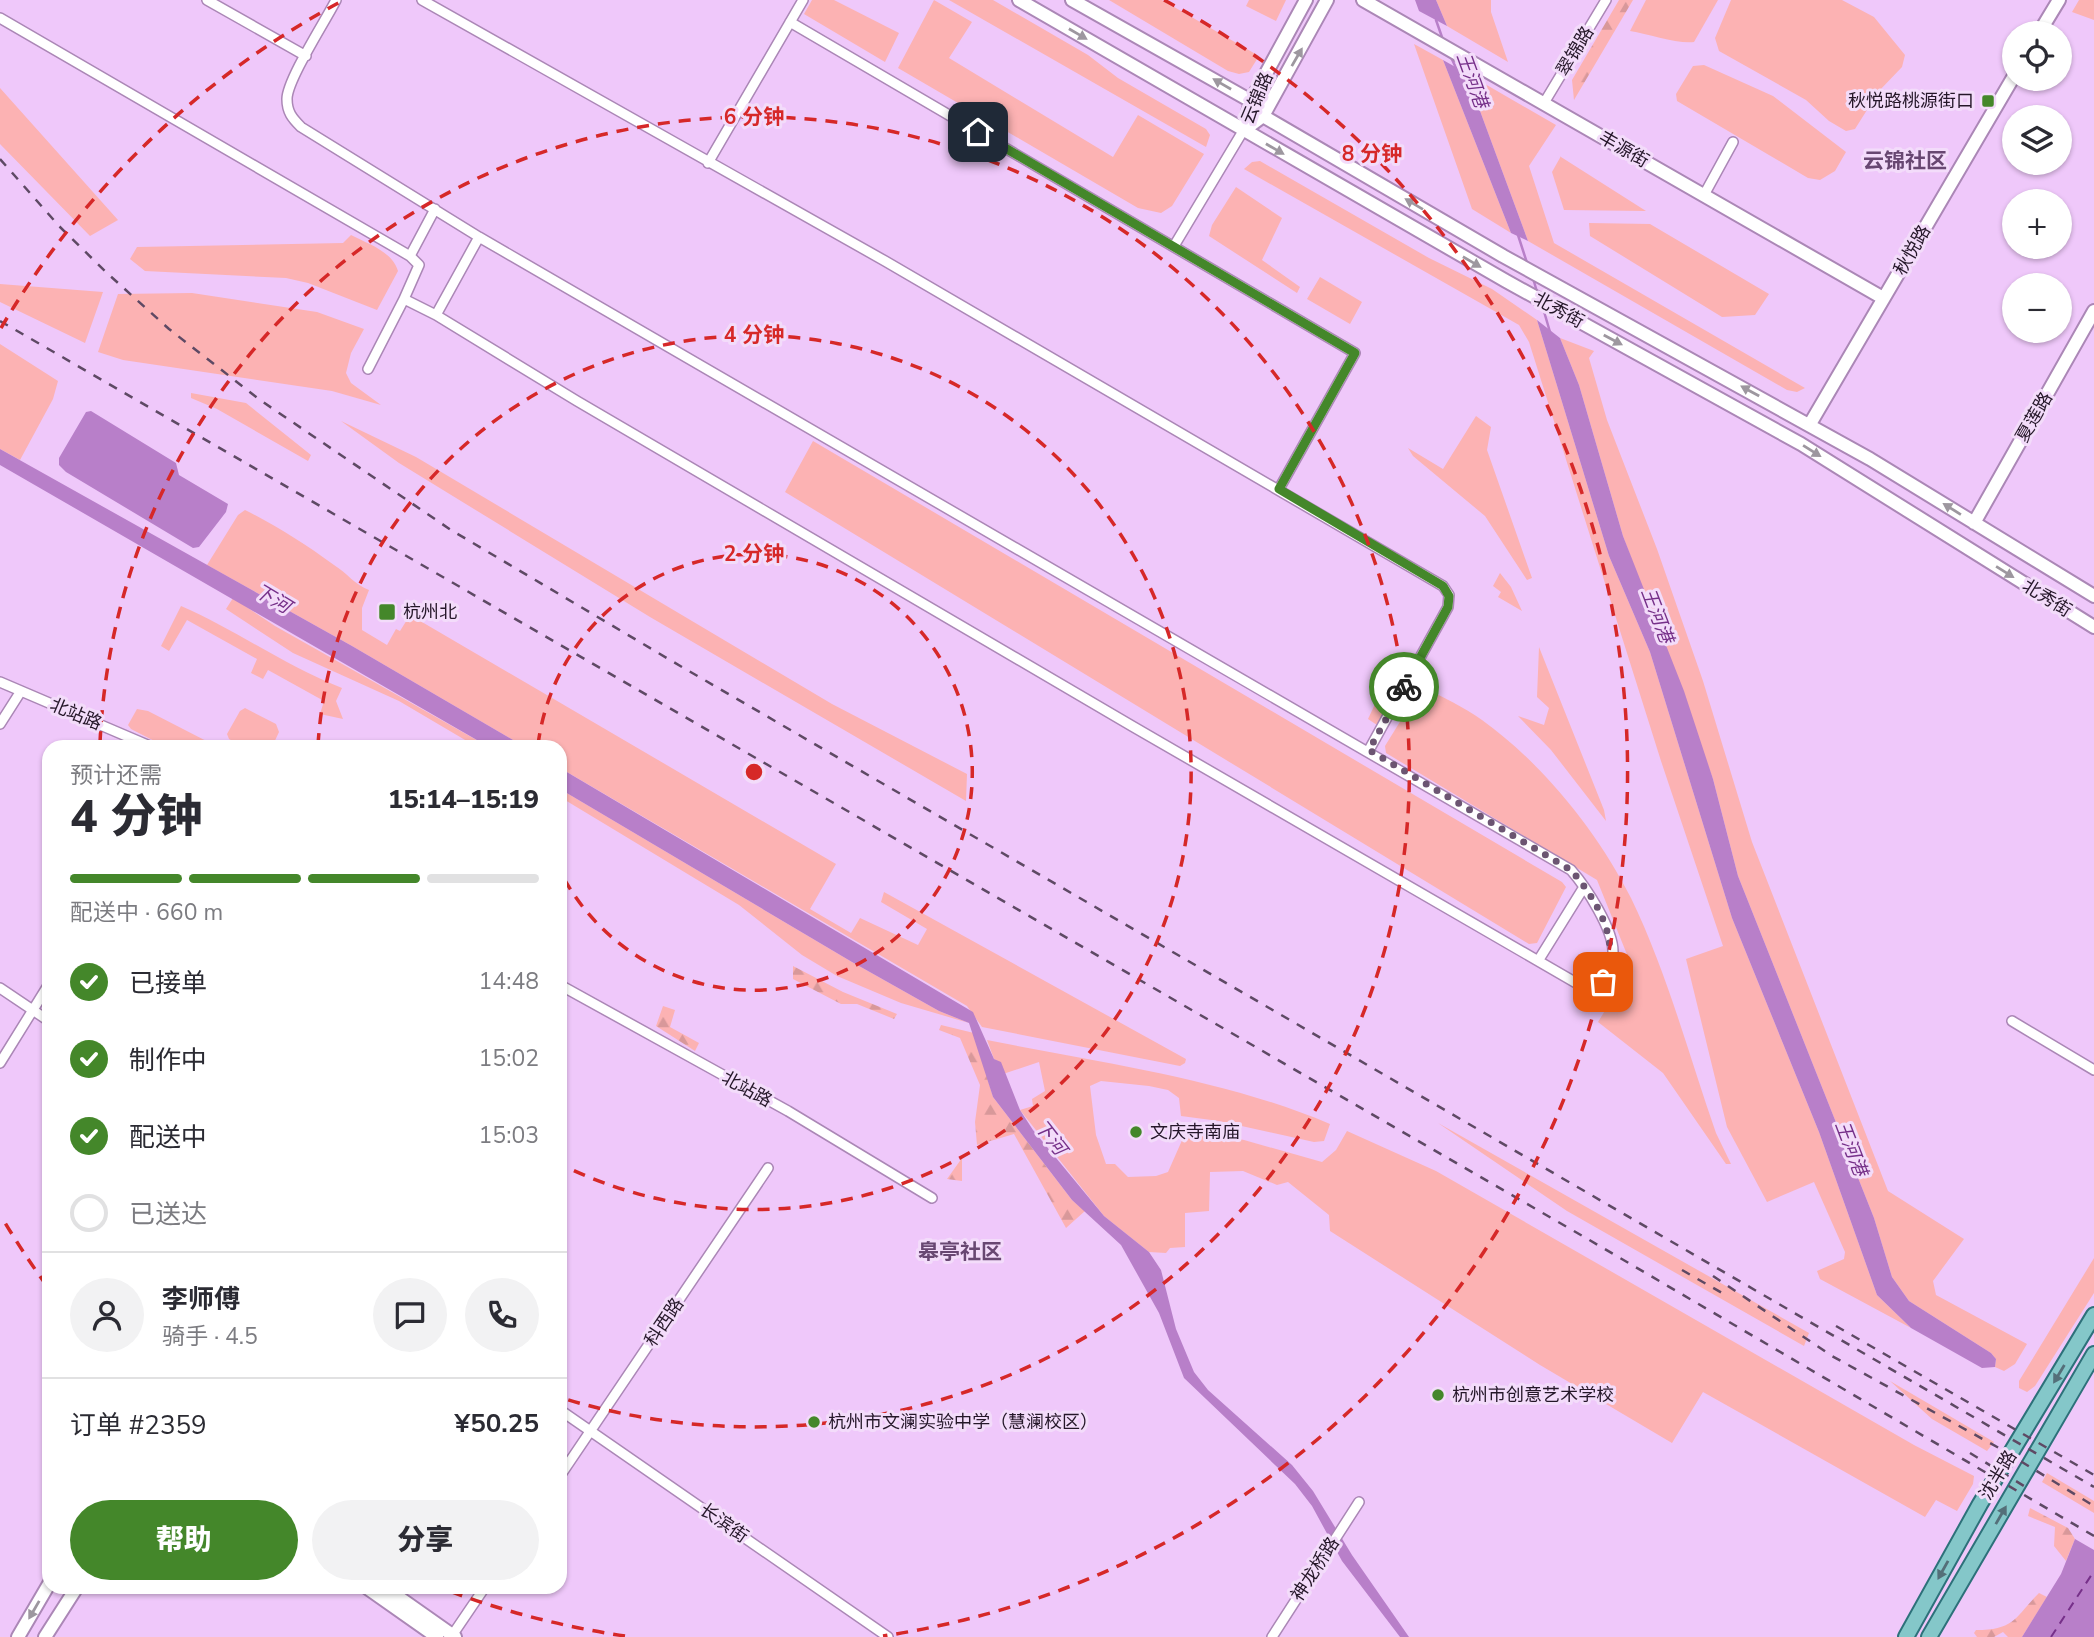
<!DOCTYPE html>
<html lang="zh">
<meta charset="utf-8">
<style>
body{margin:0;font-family:"Nunito Sans","Noto Sans SC",sans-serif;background:#f2f2f3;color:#2b2b33;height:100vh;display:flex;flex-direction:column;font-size:26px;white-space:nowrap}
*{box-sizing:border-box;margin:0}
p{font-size:23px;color:#7c7c81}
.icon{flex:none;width:38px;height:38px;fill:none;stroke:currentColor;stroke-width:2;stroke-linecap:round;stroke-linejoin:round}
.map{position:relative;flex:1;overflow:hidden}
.sheet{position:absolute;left:42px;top:740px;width:525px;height:854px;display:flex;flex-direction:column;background:#fff;border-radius:21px;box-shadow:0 2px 5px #0004}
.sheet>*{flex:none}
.controls{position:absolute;left:2002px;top:21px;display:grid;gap:14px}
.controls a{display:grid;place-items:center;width:70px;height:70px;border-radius:50%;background:#fff;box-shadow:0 2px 5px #0004;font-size:35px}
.pin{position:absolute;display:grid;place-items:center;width:60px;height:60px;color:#fff;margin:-30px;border-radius:14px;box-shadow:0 4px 10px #0006}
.courier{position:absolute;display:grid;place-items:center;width:70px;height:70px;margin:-35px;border:5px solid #44872a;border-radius:50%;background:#fff;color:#222;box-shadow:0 2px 9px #0007}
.overview em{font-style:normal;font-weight:800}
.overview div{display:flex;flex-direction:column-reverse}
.overview{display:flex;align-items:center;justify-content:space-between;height:119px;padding:0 28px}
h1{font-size:46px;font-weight:800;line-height:52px}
.bar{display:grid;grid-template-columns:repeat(4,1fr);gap:10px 7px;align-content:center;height:84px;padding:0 28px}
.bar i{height:9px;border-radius:5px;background:#e1e1e2}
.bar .selected{background:#44872a}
.bar p{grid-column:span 4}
.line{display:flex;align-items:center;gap:18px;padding:0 28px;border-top:2px solid #e1e1e2}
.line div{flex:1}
.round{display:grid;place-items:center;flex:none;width:74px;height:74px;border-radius:37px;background:#f2f2f3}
ol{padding:0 28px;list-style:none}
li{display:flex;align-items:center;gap:21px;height:77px}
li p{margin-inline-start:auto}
li .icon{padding:7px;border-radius:50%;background:#44872a;color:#fff;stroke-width:4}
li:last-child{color:#7c7c81}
li i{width:38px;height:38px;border:4px solid #e1e1e2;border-radius:50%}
.action{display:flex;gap:14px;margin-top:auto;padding:14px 28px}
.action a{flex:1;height:80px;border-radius:42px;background:#44872a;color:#fff;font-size:28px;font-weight:800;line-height:80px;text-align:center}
.action a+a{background:#f2f2f3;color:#2b2b33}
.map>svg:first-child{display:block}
</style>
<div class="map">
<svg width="2094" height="1637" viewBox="0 0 2094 1637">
<defs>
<pattern id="forest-firs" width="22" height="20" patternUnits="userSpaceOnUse" patternTransform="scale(1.75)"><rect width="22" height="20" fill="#fcb2b3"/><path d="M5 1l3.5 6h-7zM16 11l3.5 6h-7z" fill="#d8989a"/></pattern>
</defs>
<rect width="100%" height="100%" fill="#efc8fa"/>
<path fill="#fcb2b3" d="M 812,0 L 834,0 L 899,33 L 885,62 L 804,14 Z
M 934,0 L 972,22 L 949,58 L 1113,157 L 1138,115 L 1204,154 L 1172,206 L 1161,213 L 1138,208 L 898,68 Z
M 949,0 L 993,0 L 1088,55 L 1118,78 L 1206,129 L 1210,135 L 1206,147 Z
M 1109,0 L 1162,0 L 1259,56 L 1249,72 L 1239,74 L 1228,71 Z
M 1249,0 L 1286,0 L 1276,21 L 1246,6 Z
M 1436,0 L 1491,0 L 1491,12 L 1508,62 L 1447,26 Z
M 1646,0 L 1718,0 L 1694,42 C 1677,44 1649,34 1630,31 Z
M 1731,0 L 1842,0 L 1874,17 L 1905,55 L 1902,67 L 1879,91 L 1855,129 L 1846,131 L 1829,121 L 1806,100 L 1719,51 L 1715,38 Z
M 2079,0 L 2094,0 L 2094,20 L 2072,12 Z
M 1414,44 L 1443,60 L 1511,233 L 1472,209 Z
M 1704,65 L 1773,96 L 1846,152 L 1835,171 L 1820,180 L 1808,178 L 1677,101 L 1676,94 L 1693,66 Z
M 1466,73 L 1556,125 L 1529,166 L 1554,243 L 1805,388 L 1797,392 L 1787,390 L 1528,241 Z
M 0,88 L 118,220 L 90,236 L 0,144 Z
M 1561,156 L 1561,157 L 1646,211 L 1564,210 L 1552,172 Z
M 1260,161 L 1429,258 L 1492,289 L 1537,320 L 1609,556 L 1650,652 L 1732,918 L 1819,1132 L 1877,1295 L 1911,1328 L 1820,1279 L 1817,1271 L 1844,1259 L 1845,1252 L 1814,1182 L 1767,1202 L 1727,1127 L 1686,959 L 1723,946 L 1661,761 L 1529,342 L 1519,325 L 1244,169 L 1252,162 Z
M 1236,187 L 1282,218 L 1262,260 L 1300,287 L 1297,293 L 1209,236 L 1212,225 Z
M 1589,223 L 1650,224 L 1769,294 L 1755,315 L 1722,317 L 1590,236 Z
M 351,235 C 368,244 392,251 398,271 L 377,310 L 308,283 L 286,278 L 145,271 L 130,259 L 137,247 L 343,243 Z
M 1320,277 L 1362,302 L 1350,324 L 1307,299 Z
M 0,284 L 103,292 L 85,343 L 0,302 Z
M 192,293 L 317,312 L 364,329 L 351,353 L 346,373 L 351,383 L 381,405 L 332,391 L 123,360 L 98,352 L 118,294 Z
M 1560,338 L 1594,351 L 1589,358 L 1607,420 L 1657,549 L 1703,681 L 1752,842 L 1888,1191 L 1964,1239 L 1933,1281 L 1936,1295 L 2027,1344 L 2015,1364 L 2004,1371 L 1995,1367 L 1996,1359 L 1991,1353 L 1909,1301 L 1892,1277 L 1874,1218 L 1738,876 L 1713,779 L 1623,536 L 1579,385 Z
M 0,344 L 58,381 L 53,399 L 20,460 L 0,449 Z
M 191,393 L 246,403 L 311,455 L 308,461 L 217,409 L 191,398 Z
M 1476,416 L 1491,427 L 1487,450 L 1532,578 L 1527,580 L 1485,516 L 1413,456 L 1408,448 L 1443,469 Z
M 341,421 L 416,457 L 832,704 L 967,774 L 966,801 L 650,617 L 399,463 Z
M 813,441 L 1562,882 L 1566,887 L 1537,943 L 1529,944 L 785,492 Z
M 245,510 C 277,526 305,544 334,565 C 347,573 355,585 369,590 L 362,608 L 362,630 L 387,645 L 396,629 L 400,631 L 410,615 L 836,864 L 810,909 L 851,933 L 860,918 L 918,945 L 927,929 L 881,902 L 884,892 L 1186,1059 L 1185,1063 L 1180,1066 L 982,1027 L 967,1006 L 560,768 L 560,747 L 525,747 L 352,646 L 207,565 L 238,515 Z
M 1500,573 L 1511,587 L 1522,611 L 1498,597 L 1501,592 L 1493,586 Z
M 233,598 L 275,626 L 489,747 L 477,747 L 399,701 L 293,653 L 226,609 Z
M 181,606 C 236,630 286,666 342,688 L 336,701 L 343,719 L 320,714 L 324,701 L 268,670 L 263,679 L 251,673 L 257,659 L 187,620 L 169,651 L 161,646 Z
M 1539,647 L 1604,810 L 1606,821 L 1551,750 L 1518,716 L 1544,725 L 1549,708 L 1537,697 Z
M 1391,670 L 1403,677 L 1377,725 L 1368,719 Z
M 1422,686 C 1442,697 1464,707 1482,720 C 1543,764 1597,831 1631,898 C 1667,972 1689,1056 1716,1133 L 1731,1164 L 1726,1164 L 1663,1073 L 1598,1022 L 1632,967 L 1597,880 L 1386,753 L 1385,746 Z
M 245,708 L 276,724 L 279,732 L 272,747 L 243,747 L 229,739 L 227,734 L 240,711 Z
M 137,709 L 148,711 L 218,747 L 166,747 L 131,729 L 128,725 Z
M 560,789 L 852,962 L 939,1011 L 969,1023 L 901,1003 L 837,976 L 802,955 L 739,905 L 560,797 Z
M 987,1040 C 1102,1063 1221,1078 1330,1124 L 1324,1141 L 1314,1142 L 1219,1121 L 1181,1116 L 1179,1098 L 1168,1090 L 1149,1086 L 1101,1081 L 1090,1086 L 1096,1135 L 1106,1164 L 1115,1164 L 1128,1177 L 1156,1176 L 1168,1172 L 1187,1129 L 1244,1140 L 1322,1162 L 1336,1150 L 1347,1131 L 1436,1171 L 1914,1445 L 1974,1476 L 1973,1484 L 1957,1511 L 1936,1500 L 1925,1517 L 1703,1392 L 1672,1443 L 1540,1365 L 1330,1231 L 1329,1215 L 1288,1182 L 1277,1185 L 1243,1171 L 1210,1172 L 1209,1211 L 1185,1213 L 1185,1247 L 1170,1248 L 1166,1253 L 1149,1252 L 1104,1216 L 1020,1110 L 1033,1106 L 1032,1099 L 1045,1091 L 1039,1062 L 1003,1074 L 1001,1063 L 994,1059 Z
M 1438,1123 L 1809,1333 L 1804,1346 L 1567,1211 Z
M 2094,1258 L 2094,1293 L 2035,1386 L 2027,1392 L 2019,1388 L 2019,1381 Z
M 1890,1381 L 1994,1442 L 1987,1451 L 1932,1419 Z
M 2047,1473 L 2094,1501 L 2094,1513 L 2042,1482 Z"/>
<path fill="url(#forest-firs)" d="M 1619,0 L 1633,0 L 1574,100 L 1572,80 Z
M 793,966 L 843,992 L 897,1014 L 894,1019 L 857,1004 L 841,1004 L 793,979 Z
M 663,1006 L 675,1010 L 670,1027 L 699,1043 L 695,1051 L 656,1026 Z
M 941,1025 L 974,1033 L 993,1097 L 1072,1200 L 1085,1211 L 1066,1228 L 1014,1134 L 977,1145 L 975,1122 L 980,1085 L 960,1038 L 939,1030 Z
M 962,1158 L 962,1181 L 947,1179 Z
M 2030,1508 L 2068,1528 L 2075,1539 L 2066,1561 L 2054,1546 L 2055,1527 L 2028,1516 Z
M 2039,1593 L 2047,1597 L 2022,1637 L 2008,1637 L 2003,1632 L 1994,1637 L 1977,1637 L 1974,1633 L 1976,1630 C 2015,1630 2015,1617 2039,1593 Z"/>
<path fill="#b87fc9" d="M 1415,0 L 1436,0 L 1447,26 L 1419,11 Z
M 1443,60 L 1466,73 L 1528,241 L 1511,233 Z
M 1537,320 L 1560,338 L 1579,385 L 1623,536 L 1684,691 L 1713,779 L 1738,876 L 1874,1218 L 1892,1277 L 1909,1301 L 1991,1353 L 1996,1359 L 1995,1367 L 1982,1368 L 1911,1328 L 1877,1295 L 1819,1132 L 1732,918 L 1650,652 L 1609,556 Z
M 91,411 L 176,463 L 179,475 L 228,504 L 226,512 L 199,547 L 193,548 L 66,472 L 59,465 L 59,458 L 86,412 Z
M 0,449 L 352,646 L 525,747 L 489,747 L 0,465 Z
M 560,768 L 973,1012 L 994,1059 L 1001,1062 L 1020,1110 L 1033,1130 L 1104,1216 L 1149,1252 L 1161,1270 L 1176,1329 L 1194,1372 L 1208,1390 L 1292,1465 L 1313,1491 L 1352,1555 L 1409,1637 L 1400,1637 L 1342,1561 L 1312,1506 L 1295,1484 L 1184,1378 L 1159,1313 L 1121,1245 L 1072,1200 L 993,1097 L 969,1023 L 939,1011 L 852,962 L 560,789 Z
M 2075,1539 L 2094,1550 L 2094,1637 L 2022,1637 L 2061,1574 Z"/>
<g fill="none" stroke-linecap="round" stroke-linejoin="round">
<path stroke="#b87fc9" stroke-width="2.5" d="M 1436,20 L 1443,40
M 1450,55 L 1456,68
M 1518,235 L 1528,266
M 1533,278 L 1537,292
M 1543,308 L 1550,332"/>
<path stroke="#763089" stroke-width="2" stroke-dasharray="9 7" stroke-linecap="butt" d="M 2051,1637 L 2094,1571"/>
<g stroke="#ab87b6" stroke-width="12">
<path id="street" d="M 207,0 L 306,56
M 336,0 C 326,20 287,80 287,99 C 287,112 292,118 301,127 L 479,237 L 436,315 L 404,299 L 419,265 L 410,256 L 435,209
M 422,0 L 885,261 L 1443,586 L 1449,595 L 1448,607 L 1369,750
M 0,18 L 410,256
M 790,22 L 1355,353 L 1279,489
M 1544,103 L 1606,0
M 708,163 L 803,0
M 1704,195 L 1733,142
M 1174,246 L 1243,131
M 436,315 L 577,401 L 1132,726 L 1597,995 C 1603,982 1612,968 1613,953 C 1614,930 1586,887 1571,870 L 479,237
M 368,369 L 404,299
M 0,682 L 152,747
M 0,724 L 21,691
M 1538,961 L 1584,887
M 560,985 L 788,1111 L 932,1198
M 0,988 L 49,1021
M 2012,1021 L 2094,1070
M 0,1063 L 49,984
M 560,1410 L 888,1637
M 560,1476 L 768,1168
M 451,1637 L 485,1587
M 1272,1637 L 1359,1502"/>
</g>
<g stroke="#ab87b6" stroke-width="16">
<path id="secondary" d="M 1019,0 L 1506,281 L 1801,444 L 2094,627
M 1072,0 L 1251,101 L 1263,116 L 1503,256 L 1870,459 L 2094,596
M 1363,0 L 1883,298
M 2039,33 L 2059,0
M 1243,131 L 1263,116 L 1327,0
M 1243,131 L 1251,101 L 1306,0
M 1810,424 L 2014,76
M 1974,523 L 2094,311
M 366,1587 L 437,1637
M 384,1587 L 455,1637
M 18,1637 L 49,1584
M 45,1637 L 77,1587"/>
</g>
<g stroke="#2d717a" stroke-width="18">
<path id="primary" d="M 1906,1637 L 1980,1504 L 2094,1315
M 1929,1637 L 2094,1354"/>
</g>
<use href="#street" stroke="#fff" stroke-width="9"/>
<use href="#secondary" stroke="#fff" stroke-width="12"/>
<use href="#primary" stroke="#84c7c9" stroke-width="14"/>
<path stroke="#5e4964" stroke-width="2.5" stroke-dasharray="9 9" stroke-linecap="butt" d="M 0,159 L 59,226 L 107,273 L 169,329 L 260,400 L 451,530 L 682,667 L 2094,1487
M 0,321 L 1586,1238 L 2094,1536
M 1682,1270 L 1722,1293
M 1713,1276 L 1832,1356 L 1999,1448 L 2094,1506
M 1836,1326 L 2094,1475
M 1970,1453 L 2024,1486"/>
</g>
<defs><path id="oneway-solid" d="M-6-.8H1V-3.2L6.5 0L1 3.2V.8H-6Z" transform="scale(1.75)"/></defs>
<g fill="#9d979f">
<use href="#oneway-solid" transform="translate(1078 34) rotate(30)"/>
<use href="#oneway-solid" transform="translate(1297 57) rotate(-60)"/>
<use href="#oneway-solid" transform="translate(1222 84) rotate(-150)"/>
<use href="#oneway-solid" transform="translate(1275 149) rotate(30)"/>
<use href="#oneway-solid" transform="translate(1414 204) rotate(-149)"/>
<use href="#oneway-solid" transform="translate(1472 262) rotate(30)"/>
<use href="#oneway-solid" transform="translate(1613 340) rotate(28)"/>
<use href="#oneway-solid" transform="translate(1750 391) rotate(-151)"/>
<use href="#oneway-solid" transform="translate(1812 451) rotate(32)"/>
<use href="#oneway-solid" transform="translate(1952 509) rotate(-148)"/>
<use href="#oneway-solid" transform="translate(2005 572) rotate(32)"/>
<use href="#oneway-solid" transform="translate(34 1610) rotate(120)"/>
</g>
<g fill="#546f79">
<use href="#oneway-solid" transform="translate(2059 1374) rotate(121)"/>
<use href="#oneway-solid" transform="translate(2001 1515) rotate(-60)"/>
<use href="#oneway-solid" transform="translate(1943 1570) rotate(119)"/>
</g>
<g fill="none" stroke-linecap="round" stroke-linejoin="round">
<path stroke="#6c5572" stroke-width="7" stroke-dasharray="0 12.6" d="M 1404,687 L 1369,750 L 1571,870 C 1597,900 1623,943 1603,982"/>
<path stroke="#44872a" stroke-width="9" d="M 978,132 L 1355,353 L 1279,489 L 1443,586 L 1449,596 L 1448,607 L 1404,687"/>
</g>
<g fill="none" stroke="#d62828" stroke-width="3.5" stroke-dasharray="12 9">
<path d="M538 745A218 218 0 1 1 561 873"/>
<path d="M318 745A437 437 0 1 1 562 1165"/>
<path d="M100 743A655 655 0 1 1 562 1398"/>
<path d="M625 1636A874 874 0 0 1 441 1588M47 1286A874 874 0 0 1 1 1216M1 328A874 874 0 0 1 344 0M1164 0A874 874 0 0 1 883 1636"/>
</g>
<g fill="#44872a" stroke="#f3dcfa" stroke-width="2.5">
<rect x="1981" y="94" width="14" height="14" rx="3.5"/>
<rect x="378" y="603" width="18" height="18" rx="3.5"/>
<circle cx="1136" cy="1132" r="7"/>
<circle cx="1438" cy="1395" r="7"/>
<circle cx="814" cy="1422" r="7"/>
</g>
<g text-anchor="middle" stroke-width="6" stroke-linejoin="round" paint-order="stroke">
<g font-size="18" fill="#251729" stroke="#f3dcfa">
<text transform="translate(1575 51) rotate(-59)" y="6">翠锦路</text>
<text transform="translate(1257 98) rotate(-67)" y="6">云锦路</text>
<text transform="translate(1624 149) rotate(30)" y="6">丰源街</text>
<text transform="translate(1912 250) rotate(-60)" y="6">秋悦路</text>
<text transform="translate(1559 310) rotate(29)" y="6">北秀街</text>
<text transform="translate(2034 417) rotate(-60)" y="6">夏莲路</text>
<text transform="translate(2047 598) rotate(32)" y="6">北秀街</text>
<text transform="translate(76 714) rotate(23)" y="6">北站路</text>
<text transform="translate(747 1089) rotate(29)" y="6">北站路</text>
<text transform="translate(664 1322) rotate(-56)" y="6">科西路</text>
<text transform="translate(1998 1475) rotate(-59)" y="6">沈半路</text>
<text transform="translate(724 1523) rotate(35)" y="6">长滨街</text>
<text transform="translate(1315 1569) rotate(-57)" y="6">神龙桥路</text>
</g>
<g font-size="18" fill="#251729" stroke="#f3dcfa" text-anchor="start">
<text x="1974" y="107" text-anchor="end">秋悦路桃源街口</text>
<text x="403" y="618">杭州北</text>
<text x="1150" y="1138">文庆寺南庙</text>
<text x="1452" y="1401">杭州市创意艺术学校</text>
<text x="828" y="1428">杭州市文澜实验中学（慧澜校区）</text>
</g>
<g font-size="19" font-style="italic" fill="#763089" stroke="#f3dcfa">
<text transform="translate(1473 80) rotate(70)" y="7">王河港</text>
<text transform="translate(273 598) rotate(31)" y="7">下河</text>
<text transform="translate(1658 615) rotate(69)" y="7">王河港</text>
<text transform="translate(1051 1137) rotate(52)" y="7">下河</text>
<text transform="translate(1852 1148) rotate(69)" y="7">王河港</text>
</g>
<g font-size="21" font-weight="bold" fill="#684772" stroke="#f3dcfa">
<text x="1905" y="168">云锦社区</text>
<text x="960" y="1259">皋亭社区</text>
</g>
</g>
<circle cx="754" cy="772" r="10" fill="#d62828" stroke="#f3dcfa" stroke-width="3.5"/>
<g font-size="21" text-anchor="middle" font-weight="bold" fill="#d62828" stroke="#f3dcfa" stroke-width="6" stroke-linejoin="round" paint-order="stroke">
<text x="754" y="124">6 分钟</text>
<text x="1372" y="161">8 分钟</text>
<text x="754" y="342">4 分钟</text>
<text x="754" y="561">2 分钟</text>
</g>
</svg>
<div class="controls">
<a><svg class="icon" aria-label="locate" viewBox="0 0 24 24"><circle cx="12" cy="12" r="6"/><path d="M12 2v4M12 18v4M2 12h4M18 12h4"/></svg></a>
<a><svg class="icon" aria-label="layers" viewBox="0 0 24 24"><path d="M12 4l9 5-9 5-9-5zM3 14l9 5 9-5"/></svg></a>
<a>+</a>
<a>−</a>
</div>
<div class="pin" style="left:1603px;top:982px;background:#ea580c"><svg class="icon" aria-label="bag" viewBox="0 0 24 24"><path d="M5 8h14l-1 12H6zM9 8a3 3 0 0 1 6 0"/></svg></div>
<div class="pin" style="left:978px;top:132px;background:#1f2937"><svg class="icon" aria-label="home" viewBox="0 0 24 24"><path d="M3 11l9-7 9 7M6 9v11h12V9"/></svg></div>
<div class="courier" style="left:1404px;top:687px"><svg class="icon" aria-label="bike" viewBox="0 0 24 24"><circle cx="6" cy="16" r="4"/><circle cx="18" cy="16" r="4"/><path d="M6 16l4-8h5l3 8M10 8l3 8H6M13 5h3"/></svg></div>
<section class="sheet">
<div class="overview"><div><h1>4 分钟</h1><p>预计还需</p></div><em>15:14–15:19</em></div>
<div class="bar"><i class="selected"></i><i class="selected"></i><i class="selected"></i><i></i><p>配送中 · 660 m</p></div>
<ol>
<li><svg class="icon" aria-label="check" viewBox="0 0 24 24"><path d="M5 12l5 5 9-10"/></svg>已接单<p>14:48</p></li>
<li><svg class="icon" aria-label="check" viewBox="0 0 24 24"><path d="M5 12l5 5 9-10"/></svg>制作中<p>15:02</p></li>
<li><svg class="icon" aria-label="check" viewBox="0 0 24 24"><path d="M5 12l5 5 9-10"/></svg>配送中<p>15:03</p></li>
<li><i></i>已送达</li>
</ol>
<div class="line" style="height:126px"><a class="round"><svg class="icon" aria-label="person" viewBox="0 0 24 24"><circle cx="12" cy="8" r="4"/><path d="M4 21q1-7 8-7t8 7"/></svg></a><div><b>李师傅</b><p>骑手 · 4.5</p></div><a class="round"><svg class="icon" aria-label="chat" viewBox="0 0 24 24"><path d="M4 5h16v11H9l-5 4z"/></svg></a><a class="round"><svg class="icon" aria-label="phone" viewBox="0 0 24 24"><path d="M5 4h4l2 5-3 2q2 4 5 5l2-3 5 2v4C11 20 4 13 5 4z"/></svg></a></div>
<div class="line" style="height:91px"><div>订单 #2359</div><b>¥50.25</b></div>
<div class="action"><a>帮助</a><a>分享</a></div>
</section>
</div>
